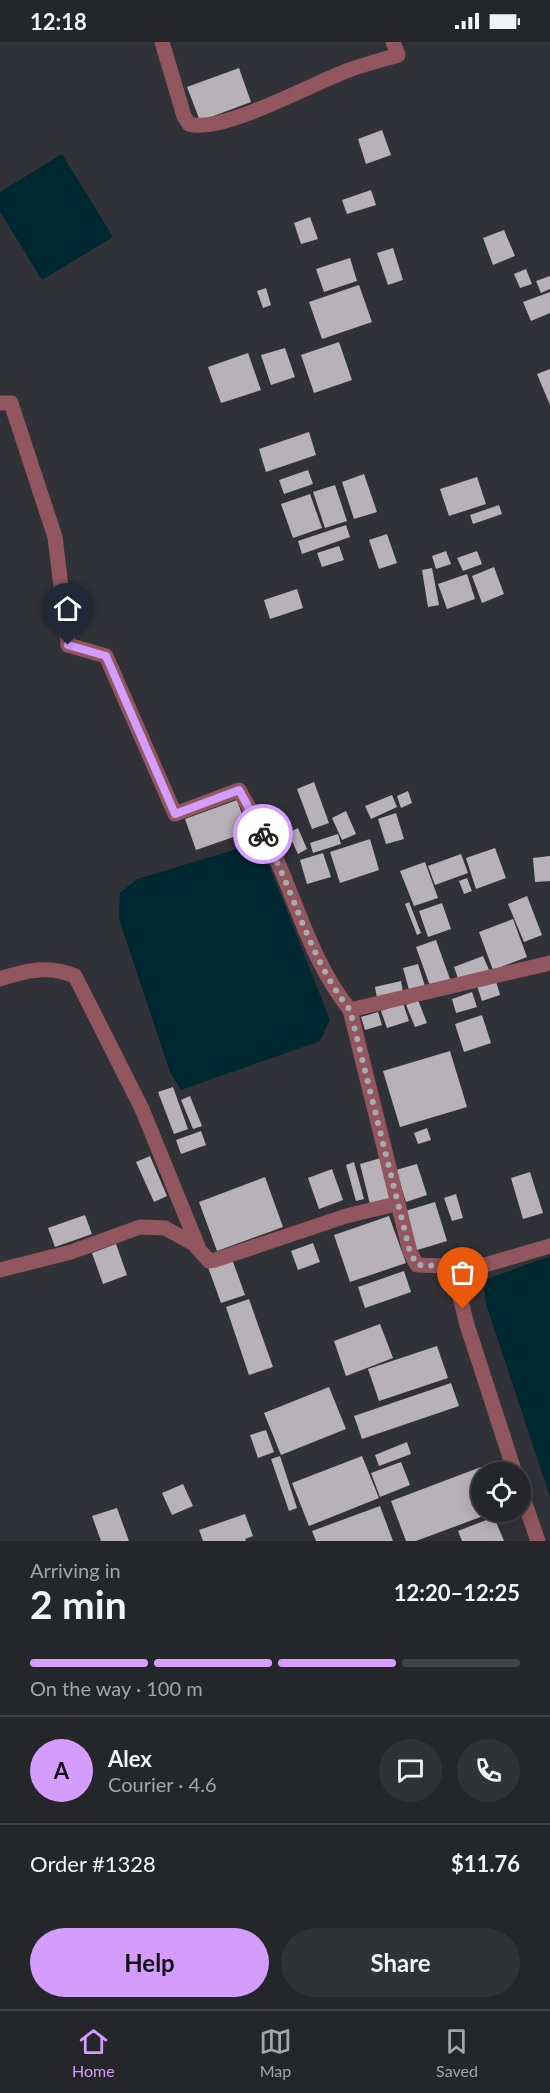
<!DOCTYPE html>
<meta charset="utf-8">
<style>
body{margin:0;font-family:Lato,sans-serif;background:#313236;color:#f1f3f6;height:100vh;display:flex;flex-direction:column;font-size:22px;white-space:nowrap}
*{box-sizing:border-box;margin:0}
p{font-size:20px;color:#a3a5a8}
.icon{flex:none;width:33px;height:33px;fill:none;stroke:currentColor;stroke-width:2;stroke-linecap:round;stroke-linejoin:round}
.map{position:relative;height:1499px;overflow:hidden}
.side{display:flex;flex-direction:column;background:#25262a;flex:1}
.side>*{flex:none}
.tools{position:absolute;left:471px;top:1420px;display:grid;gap:12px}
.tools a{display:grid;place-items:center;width:60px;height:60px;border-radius:50%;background:#25262a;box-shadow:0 3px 15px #0003,0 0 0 2px #424347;font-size:30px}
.pin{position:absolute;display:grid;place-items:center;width:51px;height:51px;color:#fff;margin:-62px -26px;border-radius:50% 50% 50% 0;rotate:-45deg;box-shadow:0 0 6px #0007}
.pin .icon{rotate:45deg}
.courier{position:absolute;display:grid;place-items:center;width:60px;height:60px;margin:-30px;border:4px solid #d39cfd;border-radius:50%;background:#fff;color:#222;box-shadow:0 2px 8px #0007}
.head em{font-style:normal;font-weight:700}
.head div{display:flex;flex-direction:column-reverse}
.head{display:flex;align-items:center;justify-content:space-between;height:102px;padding:0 30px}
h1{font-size:39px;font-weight:700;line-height:45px}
.bar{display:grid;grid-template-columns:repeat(4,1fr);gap:9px 6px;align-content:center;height:72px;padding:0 30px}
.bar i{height:8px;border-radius:4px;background:#424347}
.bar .on{background:#d39cfd}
.bar p{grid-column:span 4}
.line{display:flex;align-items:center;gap:15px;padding:0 30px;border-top:2px solid #424347}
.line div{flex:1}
.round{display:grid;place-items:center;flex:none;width:63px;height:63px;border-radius:32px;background:#313236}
.cta{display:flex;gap:12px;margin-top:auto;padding:12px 30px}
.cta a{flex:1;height:69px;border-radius:36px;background:#d39cfd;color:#111;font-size:24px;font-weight:700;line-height:69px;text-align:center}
.cta a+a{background:#313236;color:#f1f3f6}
.status{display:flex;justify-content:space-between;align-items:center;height:42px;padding:0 30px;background:#25262a;direction:ltr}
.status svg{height:16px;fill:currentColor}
.tabs{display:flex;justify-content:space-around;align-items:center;height:84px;border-top:2px solid #424347;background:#25262a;font-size:16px;color:#a3a5a8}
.tabs a{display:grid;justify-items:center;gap:3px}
.tabs .on{color:#d39cfd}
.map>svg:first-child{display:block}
</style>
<div class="status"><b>12:18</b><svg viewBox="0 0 49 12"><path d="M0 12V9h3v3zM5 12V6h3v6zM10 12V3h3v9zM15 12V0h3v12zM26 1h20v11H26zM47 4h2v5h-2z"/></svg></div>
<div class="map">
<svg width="550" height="1499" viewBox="0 0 550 1499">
<rect width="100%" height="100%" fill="#313238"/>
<path fill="#002830" d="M 62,112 L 113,195 L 42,238 L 0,170 L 0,150 Z
M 254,802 L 263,808 L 330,978 L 320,999 L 181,1048 L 170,1030 L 119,877 L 120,851 L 137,837 Z
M 550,1214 L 550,1455 L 487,1265 L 482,1239 Z"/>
<path fill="#b7b2b8" d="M 239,26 L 251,60 L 200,79 L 187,45 Z
M 382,88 L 391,113 L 366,122 L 358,97 Z
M 371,148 L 376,163 L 347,172 L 342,158 Z
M 310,175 L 318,197 L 301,202 L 294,181 Z
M 504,188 L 515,214 L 493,223 L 483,196 Z
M 393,206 L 403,238 L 388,243 L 377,211 Z
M 350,216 L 357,239 L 324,250 L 316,227 Z
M 526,227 L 532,242 L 520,246 L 514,232 Z
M 550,234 L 550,247 L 541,251 L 536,239 Z
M 359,243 L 372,280 L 322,297 L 309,260 Z
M 266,246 L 271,263 L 263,266 L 257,249 Z
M 550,250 L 550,271 L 531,279 L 523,260 Z
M 339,300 L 352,338 L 314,351 L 301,313 Z
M 285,306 L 295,335 L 271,343 L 261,313 Z
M 248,311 L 261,348 L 221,361 L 208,325 Z
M 550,327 L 550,363 L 537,332 Z
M 309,390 L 316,413 L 266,430 L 259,407 Z
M 308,428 L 313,442 L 284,452 L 279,438 Z
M 364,432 L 377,470 L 354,477 L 342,440 Z
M 477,435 L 486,462 L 449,474 L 440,447 Z
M 335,443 L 347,479 L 325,486 L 313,450 Z
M 310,452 L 322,486 L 293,496 L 281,462 Z
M 499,463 L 502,472 L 473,482 L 470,473 Z
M 346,483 L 350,495 L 302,512 L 298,499 Z
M 387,492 L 397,521 L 379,527 L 369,498 Z
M 339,504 L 344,518 L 322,525 L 317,511 Z
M 446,509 L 451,522 L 436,527 L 432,514 Z
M 477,509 L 482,522 L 463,529 L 457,516 Z
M 494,525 L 504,552 L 482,561 L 472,534 Z
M 432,526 L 439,563 L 428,565 L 422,528 Z
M 467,532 L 475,557 L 447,567 L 438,542 Z
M 297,547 L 303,566 L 270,577 L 264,558 Z
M 314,740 L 329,781 L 312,787 L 297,747 Z
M 408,749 L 412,761 L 401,766 L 397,754 Z
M 392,753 L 397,765 L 371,777 L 365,764 Z
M 237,758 L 248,790 L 196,808 L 185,777 Z
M 346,769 L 356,792 L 342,798 L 332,776 Z
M 396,771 L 404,797 L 386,802 L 378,777 Z
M 298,786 L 307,807 L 298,812 L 288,791 Z
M 338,792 L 341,802 L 313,811 L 310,801 Z
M 370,797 L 379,828 L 340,841 L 330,810 Z
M 495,806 L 506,836 L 476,847 L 466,816 Z
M 323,811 L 331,835 L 307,842 L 300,818 Z
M 461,812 L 468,831 L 435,843 L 428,824 Z
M 550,814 L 550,839 L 535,840 L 533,816 Z
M 425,820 L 438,856 L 414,864 L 400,829 Z
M 467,836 L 472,849 L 464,852 L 459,839 Z
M 527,854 L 542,893 L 524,900 L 508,862 Z
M 409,860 L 421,891 L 417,893 L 405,862 Z
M 442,861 L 451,887 L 428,895 L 419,869 Z
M 513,877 L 527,915 L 493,928 L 479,890 Z
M 436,898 L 450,937 L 430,944 L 416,905 Z
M 483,914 L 489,928 L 459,939 L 454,925 Z
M 418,922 L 425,944 L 409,948 L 403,926 Z
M 401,939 L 403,950 L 377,956 L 375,945 Z
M 496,939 L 500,953 L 482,959 L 477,944 Z
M 472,950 L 477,965 L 456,971 L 452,957 Z
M 418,958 L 427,981 L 415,985 L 406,963 Z
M 403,961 L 409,979 L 387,986 L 381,969 Z
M 378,970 L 382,983 L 365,988 L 361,975 Z
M 482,973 L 491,1001 L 464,1010 L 455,982 Z
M 450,1009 L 467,1065 L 400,1085 L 383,1029 Z
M 173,1045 L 188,1087 L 174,1092 L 158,1050 Z
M 190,1054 L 202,1084 L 193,1087 L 181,1058 Z
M 427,1086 L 431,1098 L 418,1102 L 414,1091 Z
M 201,1089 L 206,1103 L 181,1112 L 176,1098 Z
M 150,1114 L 167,1154 L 154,1160 L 136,1120 Z
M 381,1116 L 391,1156 L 370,1162 L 360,1122 Z
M 354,1120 L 364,1157 L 356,1159 L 346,1123 Z
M 417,1122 L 427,1153 L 406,1160 L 396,1128 Z
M 332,1127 L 343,1158 L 319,1167 L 308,1136 Z
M 530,1130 L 543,1171 L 523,1177 L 511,1136 Z
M 265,1135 L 283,1185 L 217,1209 L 199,1160 Z
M 456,1152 L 463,1176 L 452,1179 L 444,1156 Z
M 435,1160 L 447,1199 L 414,1209 L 402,1170 Z
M 85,1173 L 92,1192 L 55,1205 L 48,1186 Z
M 389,1174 L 406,1221 L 350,1240 L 334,1193 Z
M 313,1201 L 320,1220 L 298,1228 L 291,1209 Z
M 116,1202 L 127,1233 L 103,1242 L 92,1211 Z
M 232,1217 L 245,1253 L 221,1261 L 208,1225 Z
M 404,1229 L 411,1250 L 365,1266 L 358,1245 Z
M 249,1257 L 273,1325 L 249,1333 L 226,1265 Z
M 380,1282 L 393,1316 L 346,1334 L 334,1299 Z
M 437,1304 L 448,1336 L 379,1359 L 368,1327 Z
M 451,1341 L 459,1364 L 362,1397 L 354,1374 Z
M 329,1345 L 346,1387 L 281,1413 L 264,1371 Z
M 266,1388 L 274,1410 L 258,1416 L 250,1393 Z
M 407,1400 L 411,1412 L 379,1424 L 375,1413 Z
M 280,1414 L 297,1466 L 289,1469 L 271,1417 Z
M 362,1414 L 379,1456 L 309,1484 L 292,1441 Z
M 401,1420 L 410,1443 L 380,1455 L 371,1431 Z
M 481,1425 L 484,1431 L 482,1431 L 482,1470 L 494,1470 L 416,1499 L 406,1499 L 391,1459 Z
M 183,1442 L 193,1464 L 172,1473 L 162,1451 Z
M 380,1464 L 393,1499 L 316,1499 L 312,1489 Z
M 117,1466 L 129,1499 L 101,1499 L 92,1474 Z
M 245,1472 L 253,1494 L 245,1497 L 246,1499 L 203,1499 L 199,1488 Z
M 494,1475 L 504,1499 L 462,1499 L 458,1489 Z"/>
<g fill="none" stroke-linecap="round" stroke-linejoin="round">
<path stroke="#92575e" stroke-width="15" d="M 162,0 L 184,74 L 189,82 C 222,92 313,41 349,28 C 365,22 382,18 398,13 L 393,0
M 0,361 L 11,361 L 55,495 L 68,603 L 106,614 L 175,772 L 239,748 C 251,770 265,791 275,814 C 299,867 313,922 350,968
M 0,937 C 27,928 49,923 75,934 L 142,1067 L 199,1207
M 478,1225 L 417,1223 L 410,1210 L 350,968 L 550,921
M 0,1228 L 71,1210 L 140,1185 L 165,1186 L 194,1202 L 209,1219 L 215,1218 L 346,1174 L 396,1162
M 515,1431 L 467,1283 L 459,1251 L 478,1225 L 550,1204
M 520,1447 L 538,1499"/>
</g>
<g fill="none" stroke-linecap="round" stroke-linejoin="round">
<path stroke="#aaabaf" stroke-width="6" stroke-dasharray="0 10.8" d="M 263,792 C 295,850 308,915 350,968 L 410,1210 L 417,1223 L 478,1225 L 459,1251 L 463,1267"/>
<path stroke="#d39cfd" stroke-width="8" d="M 68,603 L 106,614 L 175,772 L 239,748 L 263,792"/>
</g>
</svg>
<div class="tools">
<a><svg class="icon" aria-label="locate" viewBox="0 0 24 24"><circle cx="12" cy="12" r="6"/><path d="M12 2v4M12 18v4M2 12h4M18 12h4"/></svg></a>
</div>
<div class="pin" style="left:463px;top:1267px;background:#ea580c"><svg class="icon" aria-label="bag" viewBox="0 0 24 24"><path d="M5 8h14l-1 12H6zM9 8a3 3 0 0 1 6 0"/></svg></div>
<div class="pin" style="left:68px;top:603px;background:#1f2937"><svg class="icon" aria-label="home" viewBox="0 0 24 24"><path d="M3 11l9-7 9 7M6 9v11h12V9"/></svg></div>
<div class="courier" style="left:263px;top:792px"><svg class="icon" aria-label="bike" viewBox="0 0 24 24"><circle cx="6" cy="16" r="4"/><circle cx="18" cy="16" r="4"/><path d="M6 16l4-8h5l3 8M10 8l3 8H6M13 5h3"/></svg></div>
</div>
<section class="side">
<div class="head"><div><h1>2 min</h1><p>Arriving in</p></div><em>12:20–12:25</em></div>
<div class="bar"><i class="on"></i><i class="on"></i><i class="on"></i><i></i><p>On the way · 100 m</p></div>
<div class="line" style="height:108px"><b class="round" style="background:#d39cfd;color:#111">A</b><div><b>Alex</b><p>Courier · 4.6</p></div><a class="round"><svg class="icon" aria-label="chat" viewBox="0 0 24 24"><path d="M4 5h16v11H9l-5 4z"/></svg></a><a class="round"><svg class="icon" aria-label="phone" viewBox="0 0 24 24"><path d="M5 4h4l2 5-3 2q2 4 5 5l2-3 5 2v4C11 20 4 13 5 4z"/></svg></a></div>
<div class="line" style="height:78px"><div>Order #1328</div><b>$11.76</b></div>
<div class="cta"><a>Help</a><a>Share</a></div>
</section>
<nav class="tabs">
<a class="on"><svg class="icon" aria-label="home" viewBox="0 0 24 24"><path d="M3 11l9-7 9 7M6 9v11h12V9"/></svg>Home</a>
<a><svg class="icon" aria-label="map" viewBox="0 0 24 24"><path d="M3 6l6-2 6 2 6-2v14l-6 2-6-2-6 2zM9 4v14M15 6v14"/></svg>Map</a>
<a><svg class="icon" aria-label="saved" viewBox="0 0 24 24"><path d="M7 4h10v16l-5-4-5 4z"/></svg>Saved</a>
</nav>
